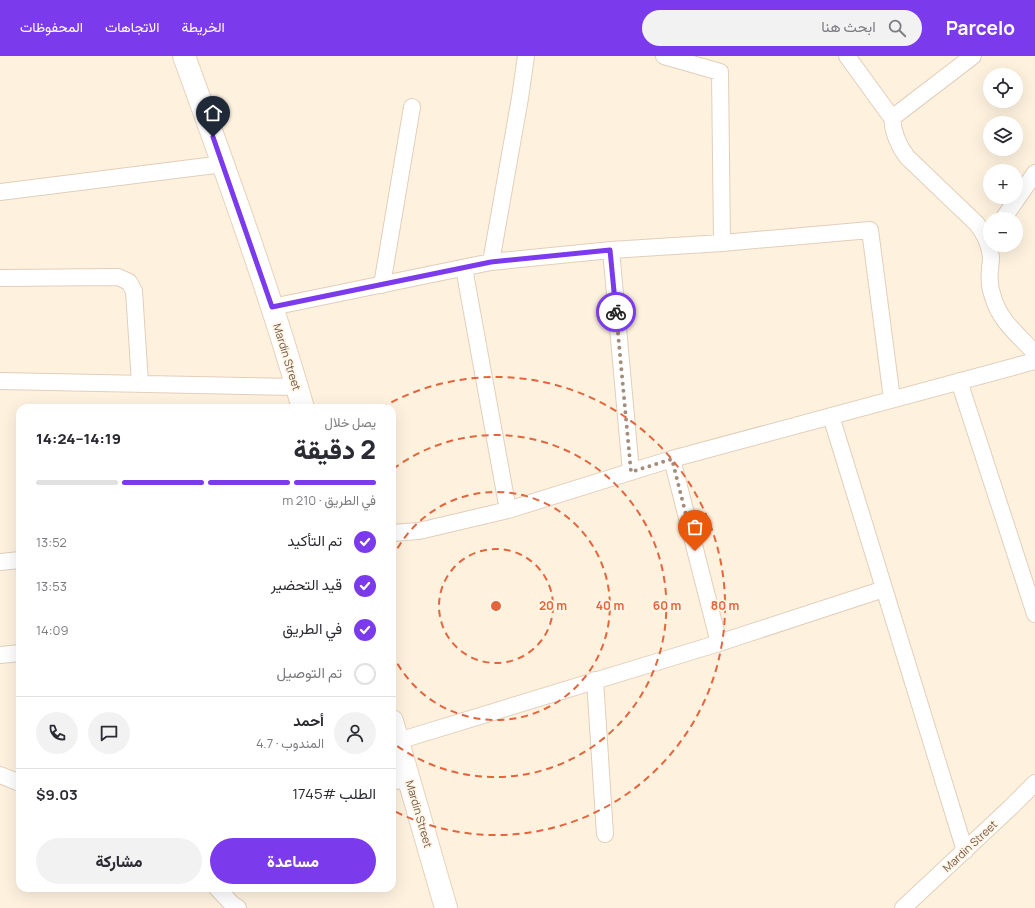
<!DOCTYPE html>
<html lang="ar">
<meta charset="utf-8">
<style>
body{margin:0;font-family:Manrope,Vazirmatn,sans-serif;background:#f2f2f3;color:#2b2b33;direction:rtl;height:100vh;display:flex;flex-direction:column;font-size:15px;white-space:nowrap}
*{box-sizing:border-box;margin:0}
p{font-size:13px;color:#7c7c81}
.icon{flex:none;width:22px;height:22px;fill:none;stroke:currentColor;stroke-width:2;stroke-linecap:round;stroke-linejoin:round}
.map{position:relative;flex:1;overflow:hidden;direction:ltr}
.sheet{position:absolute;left:16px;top:348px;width:380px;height:488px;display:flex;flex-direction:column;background:#fff;border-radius:12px;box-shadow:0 4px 16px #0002;direction:rtl}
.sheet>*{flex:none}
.controls{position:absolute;left:983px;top:12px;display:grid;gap:8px}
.controls a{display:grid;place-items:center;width:40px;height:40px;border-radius:50%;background:#fff;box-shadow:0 4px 16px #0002;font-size:20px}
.pin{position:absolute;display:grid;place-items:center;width:34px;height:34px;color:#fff;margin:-41px -17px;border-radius:50% 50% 50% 0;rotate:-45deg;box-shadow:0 0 4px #0007}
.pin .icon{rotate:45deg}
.courier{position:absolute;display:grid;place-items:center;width:40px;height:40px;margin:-20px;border:3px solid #7c3aed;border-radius:50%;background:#fff;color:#222;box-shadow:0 1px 5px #0007}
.headline em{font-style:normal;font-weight:800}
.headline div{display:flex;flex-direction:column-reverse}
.headline{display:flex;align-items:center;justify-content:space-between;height:68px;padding:0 20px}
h1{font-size:26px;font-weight:800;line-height:30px}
.bar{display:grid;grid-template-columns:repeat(4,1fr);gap:6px 4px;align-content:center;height:48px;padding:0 20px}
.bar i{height:5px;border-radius:3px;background:#e1e1e2}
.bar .current{background:#7c3aed}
.bar p{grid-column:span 4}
.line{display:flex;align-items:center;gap:10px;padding:0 20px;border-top:1px solid #e1e1e2}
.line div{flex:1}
.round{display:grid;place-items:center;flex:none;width:42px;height:42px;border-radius:21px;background:#f2f2f3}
ol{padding:0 20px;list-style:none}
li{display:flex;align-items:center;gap:12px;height:44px}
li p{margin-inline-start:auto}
li .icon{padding:4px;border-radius:50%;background:#7c3aed;color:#fff;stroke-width:4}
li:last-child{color:#7c7c81}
li i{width:22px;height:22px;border:2px solid #e1e1e2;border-radius:50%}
.action{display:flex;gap:8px;margin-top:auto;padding:8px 20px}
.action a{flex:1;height:46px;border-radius:24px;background:#7c3aed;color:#fff;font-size:16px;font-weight:800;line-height:46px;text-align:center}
.action a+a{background:#f2f2f3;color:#2b2b33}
header{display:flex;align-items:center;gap:24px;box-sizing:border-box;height:56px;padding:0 20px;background:#7c3aed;color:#fff}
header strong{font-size:19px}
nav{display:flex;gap:22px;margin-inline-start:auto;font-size:14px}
.search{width:280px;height:36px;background:#f2f2f3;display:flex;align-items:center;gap:10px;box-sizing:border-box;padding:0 14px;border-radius:22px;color:#7c7c81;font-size:15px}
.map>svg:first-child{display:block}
</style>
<header>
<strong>Parcelo</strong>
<div class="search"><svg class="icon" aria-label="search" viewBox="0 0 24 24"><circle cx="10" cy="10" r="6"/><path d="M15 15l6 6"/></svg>ابحث هنا</div>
<nav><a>الخريطة</a><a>الاتجاهات</a><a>المحفوظات</a></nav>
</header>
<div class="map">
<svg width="1035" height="852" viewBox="0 0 1035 852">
<rect width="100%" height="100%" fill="#fef2df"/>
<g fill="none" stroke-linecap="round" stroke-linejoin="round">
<g stroke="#e2cebb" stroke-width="18">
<path id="street" d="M 664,0 L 720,16 L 722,187
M 847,0 L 892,62 C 893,78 898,89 907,101 L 977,168 C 985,178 990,188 991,202 C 991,206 990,210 990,214 C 989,223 990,233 993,241 C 999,264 1019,280 1035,297
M 892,62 L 973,0
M 0,136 L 223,108
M 1003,163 L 1035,117
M 611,194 L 631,416
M 491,206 L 520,42 L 526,0
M 464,212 L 508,454
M 0,222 L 118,221 L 129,226 L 134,235 L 140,327
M 382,229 L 412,51
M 272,251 L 491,206 L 611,194 L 722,187 L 870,174 L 892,343
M 0,325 L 297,331
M 959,325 L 1035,558
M 831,360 L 965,795
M 672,403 L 719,587
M 392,477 L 419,475 L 508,454 L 672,403 L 1035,305
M 0,506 L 20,504
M 0,599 L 20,597
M 595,624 L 605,778
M 398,685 L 719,587 L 884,533
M 0,719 L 20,727
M 392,725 L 410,724
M 217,832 L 232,848 L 238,852
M 903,852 L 1011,751 L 1035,727"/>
</g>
<g stroke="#e9d1ba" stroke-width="24">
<path id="secondary" d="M 184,0 C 226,116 269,233 303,352
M 392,665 L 446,852"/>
</g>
<use href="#street" stroke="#fff" stroke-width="16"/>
<use href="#secondary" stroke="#fff" stroke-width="22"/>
</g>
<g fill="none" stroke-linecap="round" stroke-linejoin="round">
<path stroke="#a58d7c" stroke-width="4" stroke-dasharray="0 7.2" d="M 616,256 L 631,416 L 672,403 L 695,495"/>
<path stroke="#7c3aed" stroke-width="5" d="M 213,81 L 272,251 L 491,206 L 610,194 L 616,256"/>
</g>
<g fill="none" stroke="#e4653d" stroke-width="2" stroke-dasharray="7 5">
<circle cx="496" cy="550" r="57"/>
<path d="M392 503A114 114 0 1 1 392 597"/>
<path d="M393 413A171 171 0 1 1 393 687"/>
<path d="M381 352A229 229 0 1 1 392 754"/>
</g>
<g text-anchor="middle" stroke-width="3.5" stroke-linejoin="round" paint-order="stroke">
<g font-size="11" fill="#755746" stroke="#fff6e7">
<text transform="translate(287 301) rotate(73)" y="4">Mardin Street</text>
<text transform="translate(419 758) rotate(74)" y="4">Mardin Street</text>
<text transform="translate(970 790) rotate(-43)" y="4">Mardin Street</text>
</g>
</g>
<circle cx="496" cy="550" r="6" fill="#e4653d" stroke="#fff6e7" stroke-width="2"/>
<g font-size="12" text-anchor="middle" font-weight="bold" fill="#e4653d" stroke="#fff6e7" stroke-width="3.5" stroke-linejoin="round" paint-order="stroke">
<text x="553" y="554">20 m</text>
<text x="610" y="554">40 m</text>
<text x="667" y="554">60 m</text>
<text x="725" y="554">80 m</text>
</g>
</svg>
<div class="controls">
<a><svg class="icon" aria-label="locate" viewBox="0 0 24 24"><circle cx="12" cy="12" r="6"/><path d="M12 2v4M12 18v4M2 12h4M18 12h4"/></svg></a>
<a><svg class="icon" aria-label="layers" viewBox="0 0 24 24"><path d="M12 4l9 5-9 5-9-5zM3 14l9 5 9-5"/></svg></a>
<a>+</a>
<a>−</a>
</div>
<div class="pin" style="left:695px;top:495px;background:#ea580c"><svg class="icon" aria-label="bag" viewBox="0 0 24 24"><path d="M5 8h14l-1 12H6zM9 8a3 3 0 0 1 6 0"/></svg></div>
<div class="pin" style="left:213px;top:81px;background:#1f2937"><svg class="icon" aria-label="home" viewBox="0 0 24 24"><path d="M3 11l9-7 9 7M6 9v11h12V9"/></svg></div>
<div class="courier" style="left:616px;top:256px"><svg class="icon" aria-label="bike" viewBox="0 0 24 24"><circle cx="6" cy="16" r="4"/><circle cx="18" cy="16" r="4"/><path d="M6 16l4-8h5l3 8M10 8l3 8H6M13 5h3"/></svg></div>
<section class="sheet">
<div class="headline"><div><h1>2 دقيقة</h1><p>يصل خلال</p></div><em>14:19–14:24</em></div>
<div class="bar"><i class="current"></i><i class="current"></i><i class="current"></i><i></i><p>في الطريق · 210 m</p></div>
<ol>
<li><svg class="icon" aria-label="check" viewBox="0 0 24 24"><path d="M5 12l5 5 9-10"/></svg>تم التأكيد<p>13:52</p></li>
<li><svg class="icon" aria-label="check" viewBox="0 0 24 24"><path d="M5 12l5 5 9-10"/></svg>قيد التحضير<p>13:53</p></li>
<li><svg class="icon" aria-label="check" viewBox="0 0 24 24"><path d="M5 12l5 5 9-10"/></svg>في الطريق<p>14:09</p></li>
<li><i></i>تم التوصيل</li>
</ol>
<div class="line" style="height:72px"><a class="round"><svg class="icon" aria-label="person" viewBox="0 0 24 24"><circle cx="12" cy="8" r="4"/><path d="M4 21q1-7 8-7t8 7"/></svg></a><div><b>أحمد</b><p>المندوب · 4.7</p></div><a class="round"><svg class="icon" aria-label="chat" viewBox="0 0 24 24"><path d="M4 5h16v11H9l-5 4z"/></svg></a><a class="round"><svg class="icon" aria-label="phone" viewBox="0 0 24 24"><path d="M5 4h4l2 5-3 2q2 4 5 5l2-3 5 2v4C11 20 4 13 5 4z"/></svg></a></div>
<div class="line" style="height:52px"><div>الطلب #1745</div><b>$9.03</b></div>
<div class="action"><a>مساعدة</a><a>مشاركة</a></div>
</section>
</div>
